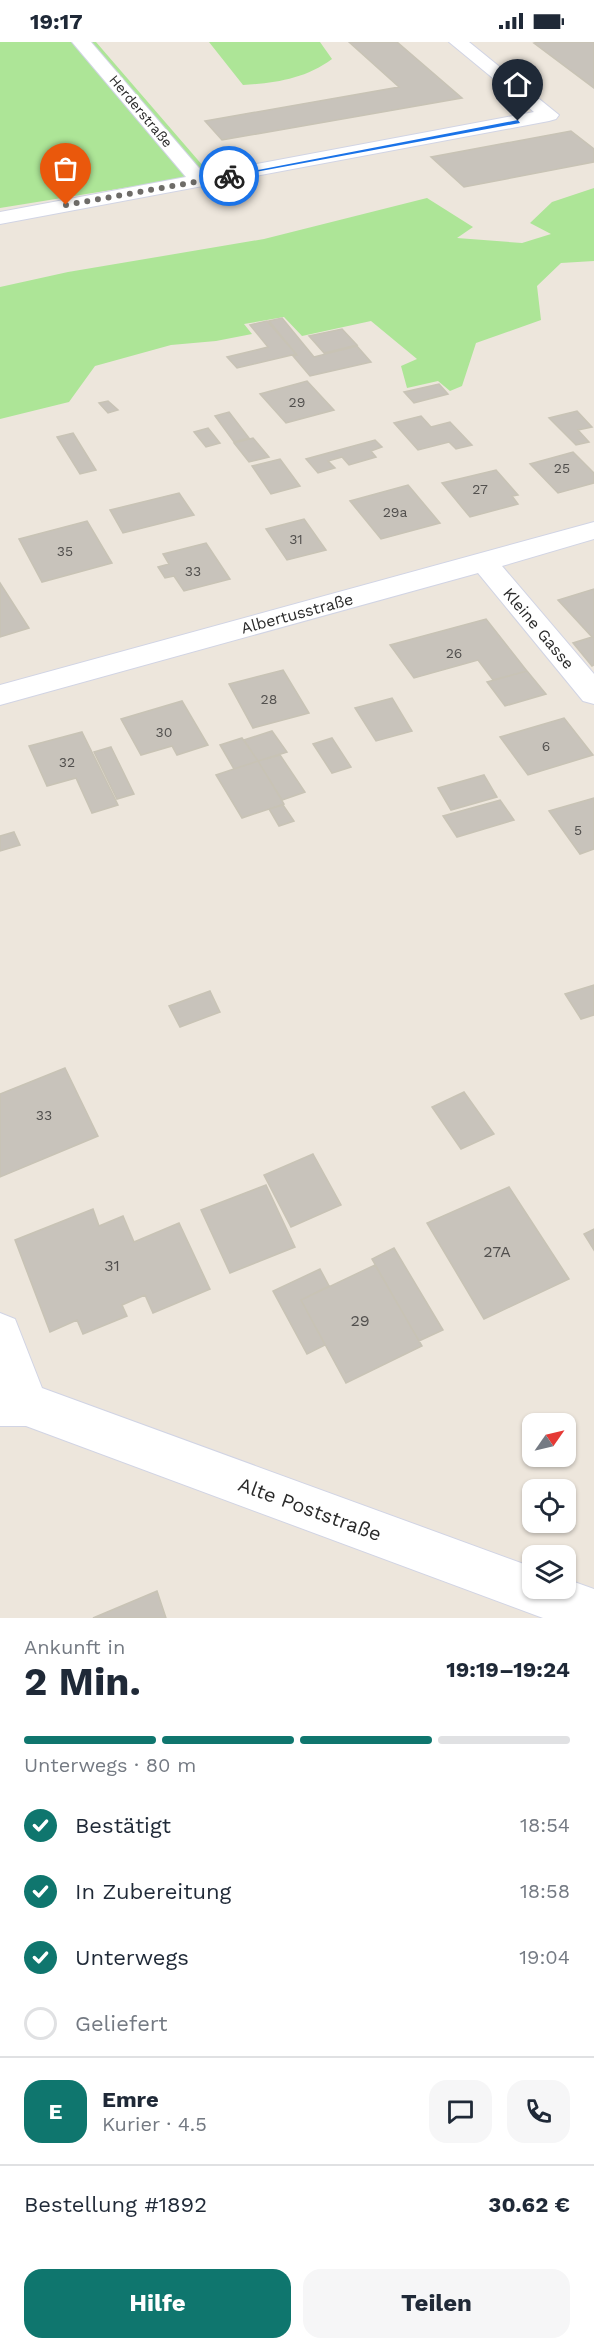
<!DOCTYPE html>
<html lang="de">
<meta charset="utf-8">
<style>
body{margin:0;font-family:"Work Sans",sans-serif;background:#f6f6f7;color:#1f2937;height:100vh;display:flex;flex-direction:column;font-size:22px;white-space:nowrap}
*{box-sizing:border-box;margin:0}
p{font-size:20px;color:#747a83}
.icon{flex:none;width:33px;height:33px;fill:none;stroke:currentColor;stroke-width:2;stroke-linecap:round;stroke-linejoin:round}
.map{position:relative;height:1576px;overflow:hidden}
.sheet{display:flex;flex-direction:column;background:#fff;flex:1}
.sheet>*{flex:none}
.needle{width:39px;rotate:56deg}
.controls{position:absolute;left:522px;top:1371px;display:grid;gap:12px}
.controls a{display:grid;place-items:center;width:54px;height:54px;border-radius:12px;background:#fff;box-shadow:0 2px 4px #0004;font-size:30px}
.pin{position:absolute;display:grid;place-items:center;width:51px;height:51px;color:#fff;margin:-62px -26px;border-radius:50% 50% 50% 0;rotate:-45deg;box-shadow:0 0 6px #0007}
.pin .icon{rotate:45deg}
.courier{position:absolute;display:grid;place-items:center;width:60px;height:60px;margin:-30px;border:4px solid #1a73e8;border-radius:50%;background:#fff;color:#222;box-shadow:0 2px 8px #0007}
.headline em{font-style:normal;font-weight:700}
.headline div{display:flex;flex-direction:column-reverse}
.headline{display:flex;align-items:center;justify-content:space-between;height:102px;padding:0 24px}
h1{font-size:39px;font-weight:700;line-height:45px}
.bar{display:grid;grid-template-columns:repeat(4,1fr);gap:9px 6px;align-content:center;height:72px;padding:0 24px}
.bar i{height:8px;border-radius:4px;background:#e0e1e3}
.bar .active{background:#0f766e}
.bar p{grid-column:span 4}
.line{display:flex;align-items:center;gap:15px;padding:0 24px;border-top:2px solid #e0e1e3}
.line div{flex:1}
.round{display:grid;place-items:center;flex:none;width:63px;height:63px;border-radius:18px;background:#f6f6f7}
ol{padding:0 24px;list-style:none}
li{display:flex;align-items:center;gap:18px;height:66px}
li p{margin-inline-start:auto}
li .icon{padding:6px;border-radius:50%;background:#0f766e;color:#fff;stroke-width:4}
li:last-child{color:#747a83}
li i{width:33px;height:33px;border:3px solid #e0e1e3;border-radius:50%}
.button{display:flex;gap:12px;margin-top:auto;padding:12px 24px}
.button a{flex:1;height:69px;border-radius:18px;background:#0f766e;color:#fff;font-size:24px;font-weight:700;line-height:69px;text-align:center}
.button a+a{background:#f6f6f7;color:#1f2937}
.status{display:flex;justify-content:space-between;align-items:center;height:42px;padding:0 30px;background:#fff;direction:ltr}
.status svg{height:16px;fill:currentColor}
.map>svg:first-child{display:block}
</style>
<div class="status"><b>19:17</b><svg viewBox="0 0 49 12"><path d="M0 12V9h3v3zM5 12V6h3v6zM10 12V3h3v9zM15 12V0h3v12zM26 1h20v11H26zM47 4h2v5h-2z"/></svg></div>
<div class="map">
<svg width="594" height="1576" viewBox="0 0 594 1576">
<rect width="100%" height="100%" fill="#ede6dc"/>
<path fill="#ade597" d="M 0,0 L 96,0 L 210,132 L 0,166 Z
M 209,0 L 320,0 L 332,17 C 305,37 275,41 243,43 Z
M 594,146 L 594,219 L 561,221 L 537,244 L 541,278 L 476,301 L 462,344 L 450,349 L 438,339 L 407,346 L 401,324 L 417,317 L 371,279 L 302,294 L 284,275 L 244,282 L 252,292 L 216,299 L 171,303 L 95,324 L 69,360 L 0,377 L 0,245 L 68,230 L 264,197 L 427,156 L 473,185 L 457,196 L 522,201 L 551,192 L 530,181 L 552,160 Z"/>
<path fill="#c8c3bb" stroke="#c8c3b5" stroke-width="1.5" d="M 349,0 L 397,0 L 462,56 L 222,98 L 205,79 L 399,45 Z
M 594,0 L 594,46 L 534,1 L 538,0 Z
M 571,89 L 594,107 L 594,120 L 464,145 L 431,115 Z
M 282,276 L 314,315 L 357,304 L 371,320 L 310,334 L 293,314 L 297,313 L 269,279 Z
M 267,279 L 296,312 L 237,326 L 227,315 L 268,305 L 250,283 Z
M 342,287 L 357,303 L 324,311 L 309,294 Z
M 307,339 L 334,368 L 286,381 L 260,352 Z
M 439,342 L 448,352 L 414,361 L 404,350 Z
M 108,359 L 118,368 L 108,371 L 99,361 Z
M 577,369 L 592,385 L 578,388 L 589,400 L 576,403 L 549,376 Z
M 229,370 L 249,396 L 234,400 L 215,374 Z
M 421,374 L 431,385 L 450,380 L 472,403 L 456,407 L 449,400 L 418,408 L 394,381 Z
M 208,386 L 220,401 L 206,405 L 194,390 Z
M 73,391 L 96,428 L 80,432 L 57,395 Z
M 253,396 L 269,415 L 249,420 L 234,401 Z
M 375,398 L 382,405 L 371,409 L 376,415 L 349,423 L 342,415 L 328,419 L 335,426 L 318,431 L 306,417 Z
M 573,410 L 594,431 L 594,441 L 558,451 L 530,422 Z
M 280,417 L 300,444 L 271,452 L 252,424 Z
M 496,428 L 518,453 L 512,454 L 518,462 L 470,475 L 442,441 Z
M 408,443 L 440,481 L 381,497 L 350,459 Z
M 179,451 L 194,473 L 123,491 L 110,468 Z
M 304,477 L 326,508 L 287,518 L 266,487 Z
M 87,479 L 112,521 L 42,540 L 19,497 Z
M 206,501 L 230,537 L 184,549 L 174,534 L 165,536 L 158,525 L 169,522 L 163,512 Z
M 0,541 L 29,586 L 0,595 Z
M 594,547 L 594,623 L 592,624 L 573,601 L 592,595 L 558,558 Z
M 486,577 L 527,629 L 493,638 L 478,618 L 414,636 L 390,603 Z
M 283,628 L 309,671 L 253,686 L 229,642 Z
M 527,629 L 546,652 L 505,664 L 487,640 Z
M 392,656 L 412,689 L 376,699 L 355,666 Z
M 182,659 L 208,703 L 177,713 L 172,704 L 141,713 L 121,677 Z
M 564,676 L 593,713 L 528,733 L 500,695 Z
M 272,689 L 287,710 L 258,719 L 244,698 Z
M 82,690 L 118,763 L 92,771 L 76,736 L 47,744 L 29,704 Z
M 242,696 L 258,719 L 234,727 L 220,703 Z
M 332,696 L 351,725 L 332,731 L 313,702 Z
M 111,705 L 134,752 L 117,757 L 94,710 Z
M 280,713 L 305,750 L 282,758 L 258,719 Z
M 258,719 L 284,762 L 242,776 L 216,733 Z
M 484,733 L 497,755 L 451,768 L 438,746 Z
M 594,756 L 594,807 L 580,812 L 549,769 Z
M 500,758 L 514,778 L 457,795 L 443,774 Z
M 283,763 L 294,779 L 279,784 L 269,767 Z
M 14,790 L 20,803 L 0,809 L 0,794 Z
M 594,943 L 594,973 L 581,977 L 565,952 Z
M 210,949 L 220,970 L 180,985 L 169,964 Z
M 65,1026 L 98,1094 L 0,1135 L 0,1052 Z
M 464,1050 L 494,1092 L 461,1107 L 432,1065 Z
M 313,1112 L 341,1163 L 291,1185 L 264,1133 Z
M 266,1143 L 295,1205 L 230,1231 L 201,1168 Z
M 509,1145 L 569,1237 L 484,1277 L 427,1181 Z
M 93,1167 L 99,1184 L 123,1174 L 134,1200 L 179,1181 L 210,1247 L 153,1271 L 145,1253 L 122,1263 L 127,1274 L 83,1292 L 77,1278 L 50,1290 L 15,1198 Z
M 594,1187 L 594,1208 L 584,1192 Z
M 394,1206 L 443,1288 L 419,1299 L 372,1217 Z
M 375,1223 L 422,1304 L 346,1341 L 301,1258 Z
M 320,1227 L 329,1244 L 301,1258 L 325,1303 L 307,1312 L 273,1249 Z
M 157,1549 L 166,1576 L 93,1576 Z"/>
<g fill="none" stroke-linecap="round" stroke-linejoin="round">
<g stroke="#d1d4e4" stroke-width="2">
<path id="minor" d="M 72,0 L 91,0 L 204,132 L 534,70 L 449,0 L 469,0 L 559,73 L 556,77 L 549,79 L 0,182 L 0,170 L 186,135 Z
M 594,480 L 594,497 L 502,524 L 594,632 L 594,662 L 583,659 L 478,531 L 0,663 L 0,643 Z
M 0,1271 L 15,1277 L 42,1346 L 532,1525 L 532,1546 L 566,1546 L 566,1537 L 594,1547 L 594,1576 L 543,1576 L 26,1384 L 0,1384 Z"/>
</g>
<use href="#minor" fill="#fff" fill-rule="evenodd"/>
</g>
<path fill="#1a73e8" d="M 518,78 L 520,81 L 229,135 L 226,134 Z"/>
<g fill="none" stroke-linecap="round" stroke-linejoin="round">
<path stroke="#6e6c68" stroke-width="6" stroke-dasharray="0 10.8" d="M 66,163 L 229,134"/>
</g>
<g text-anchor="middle" stroke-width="5" stroke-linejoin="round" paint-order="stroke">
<g font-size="14" fill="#2a2a2a" stroke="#fff">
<text transform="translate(141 69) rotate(50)" y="5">Herderstraße</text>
</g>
<g font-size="14" fill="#52504e">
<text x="297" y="365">29</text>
<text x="562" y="431">25</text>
<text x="480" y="452">27</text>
<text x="395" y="475">29a</text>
<text x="296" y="502">31</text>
<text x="65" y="514">35</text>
<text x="193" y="534">33</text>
<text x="454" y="616">26</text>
<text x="269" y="662">28</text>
<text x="164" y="695">30</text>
<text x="546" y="709">6</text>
<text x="67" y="725">32</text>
<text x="578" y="793">5</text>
<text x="44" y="1078">33</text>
</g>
<g font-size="16" fill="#2a2a2a" stroke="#fff">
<text transform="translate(297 571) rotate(-15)" y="6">Albertusstraße</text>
<text transform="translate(539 586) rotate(50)" y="6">Kleine Gasse</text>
</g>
<g font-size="16" fill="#52504e">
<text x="497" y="1215">27A</text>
<text x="112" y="1229">31</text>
<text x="360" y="1284">29</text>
</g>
<g font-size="20" fill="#2a2a2a" stroke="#fff">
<text transform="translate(310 1467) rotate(20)" y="7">Alte Poststraße</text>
</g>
</g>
</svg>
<div class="controls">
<a><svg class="needle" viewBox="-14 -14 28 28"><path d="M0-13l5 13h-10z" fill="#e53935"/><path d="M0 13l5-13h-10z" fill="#747a83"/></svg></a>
<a><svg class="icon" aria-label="locate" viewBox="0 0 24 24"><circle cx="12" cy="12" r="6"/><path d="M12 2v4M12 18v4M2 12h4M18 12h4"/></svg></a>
<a><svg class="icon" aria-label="layers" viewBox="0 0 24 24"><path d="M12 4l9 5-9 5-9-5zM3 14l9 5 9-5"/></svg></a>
</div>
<div class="pin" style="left:66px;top:163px;background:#ea580c"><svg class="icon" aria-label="bag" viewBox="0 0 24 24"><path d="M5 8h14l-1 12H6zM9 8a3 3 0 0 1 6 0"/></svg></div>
<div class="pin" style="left:518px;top:79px;background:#1f2937"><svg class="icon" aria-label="home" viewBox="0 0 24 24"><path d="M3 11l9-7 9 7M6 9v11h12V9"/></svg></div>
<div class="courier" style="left:229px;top:134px"><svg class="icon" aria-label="bike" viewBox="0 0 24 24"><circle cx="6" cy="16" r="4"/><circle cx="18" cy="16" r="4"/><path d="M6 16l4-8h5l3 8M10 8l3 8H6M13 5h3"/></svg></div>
</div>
<section class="sheet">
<div class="headline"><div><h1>2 Min.</h1><p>Ankunft in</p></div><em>19:19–19:24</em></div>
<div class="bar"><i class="active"></i><i class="active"></i><i class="active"></i><i></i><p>Unterwegs · 80 m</p></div>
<ol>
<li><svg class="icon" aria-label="check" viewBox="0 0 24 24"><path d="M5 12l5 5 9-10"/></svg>Bestätigt<p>18:54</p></li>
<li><svg class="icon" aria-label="check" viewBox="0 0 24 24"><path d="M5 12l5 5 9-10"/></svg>In Zubereitung<p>18:58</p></li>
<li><svg class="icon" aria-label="check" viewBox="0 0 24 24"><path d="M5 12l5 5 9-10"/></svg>Unterwegs<p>19:04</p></li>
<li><i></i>Geliefert</li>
</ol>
<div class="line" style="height:108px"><b class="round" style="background:#0f766e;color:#fff">E</b><div><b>Emre</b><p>Kurier · 4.5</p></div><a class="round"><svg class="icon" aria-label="chat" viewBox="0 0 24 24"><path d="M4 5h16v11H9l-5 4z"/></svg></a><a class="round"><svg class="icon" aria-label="phone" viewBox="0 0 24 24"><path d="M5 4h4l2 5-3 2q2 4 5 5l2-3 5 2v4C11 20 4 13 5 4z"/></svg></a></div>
<div class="line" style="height:78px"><div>Bestellung #1892</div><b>30.62 €</b></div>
<div class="button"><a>Hilfe</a><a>Teilen</a></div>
</section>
